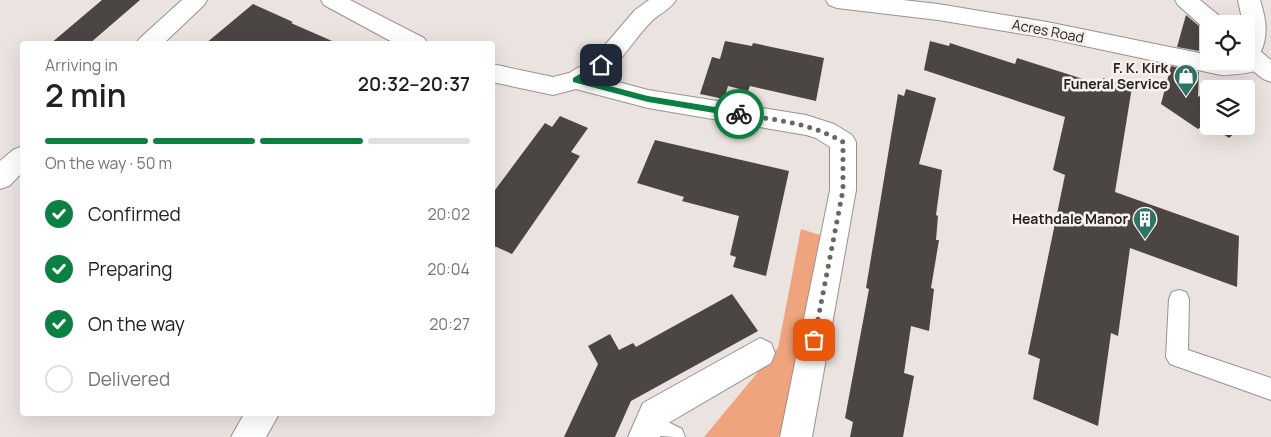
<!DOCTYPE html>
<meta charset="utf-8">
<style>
body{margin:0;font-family:Manrope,sans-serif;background:#f6f6f6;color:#202124;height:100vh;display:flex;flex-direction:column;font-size:19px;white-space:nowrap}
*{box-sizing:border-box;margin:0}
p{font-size:16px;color:#757577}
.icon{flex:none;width:28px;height:28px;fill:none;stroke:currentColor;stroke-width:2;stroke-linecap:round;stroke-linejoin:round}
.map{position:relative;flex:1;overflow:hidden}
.drawer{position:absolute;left:20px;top:41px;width:475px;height:375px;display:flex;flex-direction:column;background:#fff;border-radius:5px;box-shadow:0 5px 20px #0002}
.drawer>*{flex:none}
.tools{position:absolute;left:1200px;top:15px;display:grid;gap:10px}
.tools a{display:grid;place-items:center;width:55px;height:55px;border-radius:5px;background:#fff;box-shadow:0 5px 20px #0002;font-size:25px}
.pin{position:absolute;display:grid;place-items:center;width:42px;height:42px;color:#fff;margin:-21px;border-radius:10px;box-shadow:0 2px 8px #0006}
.courier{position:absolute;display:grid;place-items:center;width:50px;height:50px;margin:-25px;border:4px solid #0b8043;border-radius:50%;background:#fff;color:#222;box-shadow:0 1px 6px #0007}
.head em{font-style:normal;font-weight:600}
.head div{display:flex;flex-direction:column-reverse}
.head{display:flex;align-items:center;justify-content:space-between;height:85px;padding:0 25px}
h1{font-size:32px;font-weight:600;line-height:38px}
.bar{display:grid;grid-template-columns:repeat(4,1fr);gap:8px 5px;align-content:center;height:60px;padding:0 25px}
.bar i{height:6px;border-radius:4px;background:#e0e0e0}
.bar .current{background:#0b8043}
.bar p{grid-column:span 4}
ol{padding:0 25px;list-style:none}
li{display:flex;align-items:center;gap:15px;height:55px}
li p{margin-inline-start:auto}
li .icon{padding:5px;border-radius:50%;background:#0b8043;color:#fff;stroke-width:4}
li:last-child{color:#757577}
li i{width:28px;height:28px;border:2px solid #e0e0e0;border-radius:50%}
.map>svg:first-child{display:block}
</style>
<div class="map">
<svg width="1271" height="437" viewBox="0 0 1271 437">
<rect width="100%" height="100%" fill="#eae3e0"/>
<path fill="#efa47d" d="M 801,229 L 826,237 L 805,359 L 779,437 L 704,437 L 778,348 Z"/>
<path fill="#4b4643" d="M 102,0 L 140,0 L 89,44 L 50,44 Z
M 253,4 L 293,22 L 291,23 L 339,44 L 205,44 Z
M 1186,15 L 1199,26 L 1199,51 L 1177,47 Z
M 725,41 L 752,46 L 753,43 L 824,58 L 816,101 L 750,86 L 748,91 L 728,86 L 724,99 L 700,94 L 712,57 L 720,59 Z
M 930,41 L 949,46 L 950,43 L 1015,64 L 1017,58 L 1102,85 L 1103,78 L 1132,87 L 1115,192 L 1239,236 L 1237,287 L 1130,248 L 1118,336 L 1111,333 L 1098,426 L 1033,399 L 1040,359 L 1028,354 L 1065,175 L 1053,170 L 1065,117 L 924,70 Z
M 1171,66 L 1199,72 L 1198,97 L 1209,90 L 1209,125 L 1207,123 L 1198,129 L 1161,104 Z
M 906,89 L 936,98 L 919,164 L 942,170 L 936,215 L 938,216 L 936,240 L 939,240 L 931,288 L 934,289 L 929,331 L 911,326 L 904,373 L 914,376 L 903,437 L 850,437 L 853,422 L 845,418 L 869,289 L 866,288 L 898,94 L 904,96 Z
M 560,116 L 588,128 L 571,152 L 580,156 L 512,254 L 492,245 L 492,194 L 545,123 L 552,127 Z
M 1211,126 L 1243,126 L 1229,138 Z
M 655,140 L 789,171 L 766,276 L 733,267 L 736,257 L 730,255 L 739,216 L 682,201 L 684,197 L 637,183 Z
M 732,294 L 758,331 L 631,401 L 615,437 L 564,437 L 598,364 L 588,346 L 610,334 L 619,350 L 633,343 L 636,347 Z"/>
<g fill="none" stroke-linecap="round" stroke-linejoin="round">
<g stroke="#98928f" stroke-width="2">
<path id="lane" d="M 1179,290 L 1186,292 L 1189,299 L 1188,350 L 1271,378 L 1271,400 L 1170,364 L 1166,357 L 1169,299 L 1172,292 Z
M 650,413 L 682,429 L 685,437 C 668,437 646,437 639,424 L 642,416 Z"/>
</g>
<g stroke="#98928f" stroke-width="2">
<path id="street" d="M 182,0 L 207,0 L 204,5 L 163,44 L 136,44 L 140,38 Z
M 321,0 L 350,0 L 424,38 L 428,44 L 396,44 L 324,5 Z
M 649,0 L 676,0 C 670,10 658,14 650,23 C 633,40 621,64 600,77 L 648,90 L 806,115 L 834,124 L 852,135 L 856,142 L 856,190 L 812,437 L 780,437 L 830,190 L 830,147 L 816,138 L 806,135 L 648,108 L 576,89 L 553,95 L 492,82 L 492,64 L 553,77 L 569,73 L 593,59 L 635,10 Z
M 826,0 L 903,0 L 938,4 L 1047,22 L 1209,55 L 1209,61 L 1246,61 L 1246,24 L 1243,24 L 1238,0 L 1260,0 C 1266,19 1269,35 1260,54 L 1265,56 L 1269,62 L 1265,68 C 1250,73 1237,75 1221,75 L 1047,38 L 938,20 L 837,8 L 829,5 Z
M 22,146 L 22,173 L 9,186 L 0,189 L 0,161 L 13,150 Z
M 760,338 L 771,343 L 775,353 L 771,363 L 665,425 L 660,437 L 628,437 L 643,403 Z
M 244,414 L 279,414 L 266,437 L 231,437 Z"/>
</g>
<g stroke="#98928f" stroke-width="2">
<path id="secondary" d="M 1175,0 L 1200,0 L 1222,18 L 1225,24 L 1209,24 L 1209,31 L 1206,30 L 1178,5 Z
M 1246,43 L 1254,46 L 1271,60 L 1271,82 L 1263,79 L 1241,61 L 1246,61 Z"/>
</g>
<use href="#lane" fill="#fff" fill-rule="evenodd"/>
<use href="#street" fill="#fff" fill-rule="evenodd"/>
<use href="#secondary" fill="#fff" fill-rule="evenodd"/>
</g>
<path fill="#0b8043" d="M 601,62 L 604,65 L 603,67 L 583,79 L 648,96 L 739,111 L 743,114 L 739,117 L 648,102 L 573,82 L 573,78 Z"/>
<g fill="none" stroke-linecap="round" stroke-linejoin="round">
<path stroke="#6b6664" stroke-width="5" stroke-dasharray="0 9" d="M 739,114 C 776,120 811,123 843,142 L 843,190 L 814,340"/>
</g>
<defs>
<g id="shop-pin" transform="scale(1.25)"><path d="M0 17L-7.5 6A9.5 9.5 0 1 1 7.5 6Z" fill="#2f7366" stroke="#f7f0ed"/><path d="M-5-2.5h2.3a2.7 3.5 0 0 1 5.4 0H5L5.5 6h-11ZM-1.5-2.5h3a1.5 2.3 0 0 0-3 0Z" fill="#fff"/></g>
<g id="building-pin" transform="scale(1.25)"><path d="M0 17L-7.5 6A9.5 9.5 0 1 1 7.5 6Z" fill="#2f7366" stroke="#f7f0ed"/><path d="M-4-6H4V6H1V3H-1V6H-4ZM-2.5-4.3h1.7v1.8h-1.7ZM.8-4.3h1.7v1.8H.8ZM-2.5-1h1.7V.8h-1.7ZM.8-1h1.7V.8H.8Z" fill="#fff"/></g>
</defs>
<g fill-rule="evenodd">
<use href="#shop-pin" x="1186" y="76"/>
<use href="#building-pin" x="1145" y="219"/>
</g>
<g text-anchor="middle" stroke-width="5" stroke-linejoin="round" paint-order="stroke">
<g font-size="14" fill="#262322" stroke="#f7f0ed">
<text transform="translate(1048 31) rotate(11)" y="5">Acres Road</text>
</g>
<g font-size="14" font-weight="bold" fill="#262322" stroke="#f7f0ed" text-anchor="end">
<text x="1168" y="73">F. K. Kirk<tspan x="1168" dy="16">Funeral Service</tspan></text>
<text x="1128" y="224">Heathdale Manor</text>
</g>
</g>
</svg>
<div class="tools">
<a><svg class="icon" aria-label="locate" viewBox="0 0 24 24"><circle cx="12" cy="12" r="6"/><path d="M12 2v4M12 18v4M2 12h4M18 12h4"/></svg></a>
<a><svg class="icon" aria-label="layers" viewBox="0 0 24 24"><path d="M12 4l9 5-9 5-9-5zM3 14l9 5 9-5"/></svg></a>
</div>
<div class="pin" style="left:814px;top:340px;background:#ea580c"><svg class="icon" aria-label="bag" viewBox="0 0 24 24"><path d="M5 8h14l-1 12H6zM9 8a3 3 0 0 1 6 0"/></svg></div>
<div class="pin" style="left:601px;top:65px;background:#1f2937"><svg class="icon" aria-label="home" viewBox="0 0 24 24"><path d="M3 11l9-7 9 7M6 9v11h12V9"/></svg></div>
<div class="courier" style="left:739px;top:114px"><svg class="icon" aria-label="bike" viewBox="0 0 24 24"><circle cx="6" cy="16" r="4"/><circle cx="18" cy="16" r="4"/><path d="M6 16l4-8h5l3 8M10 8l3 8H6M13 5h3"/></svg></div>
<section class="drawer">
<div class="head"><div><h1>2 min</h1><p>Arriving in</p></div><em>20:32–20:37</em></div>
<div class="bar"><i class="current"></i><i class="current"></i><i class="current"></i><i></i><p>On the way · 50 m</p></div>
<ol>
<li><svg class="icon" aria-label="check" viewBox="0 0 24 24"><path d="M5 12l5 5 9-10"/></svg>Confirmed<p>20:02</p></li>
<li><svg class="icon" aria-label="check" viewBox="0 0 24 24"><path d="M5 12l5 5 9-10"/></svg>Preparing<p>20:04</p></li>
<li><svg class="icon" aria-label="check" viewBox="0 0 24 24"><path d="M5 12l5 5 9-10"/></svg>On the way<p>20:27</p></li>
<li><i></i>Delivered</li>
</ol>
</section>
</div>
